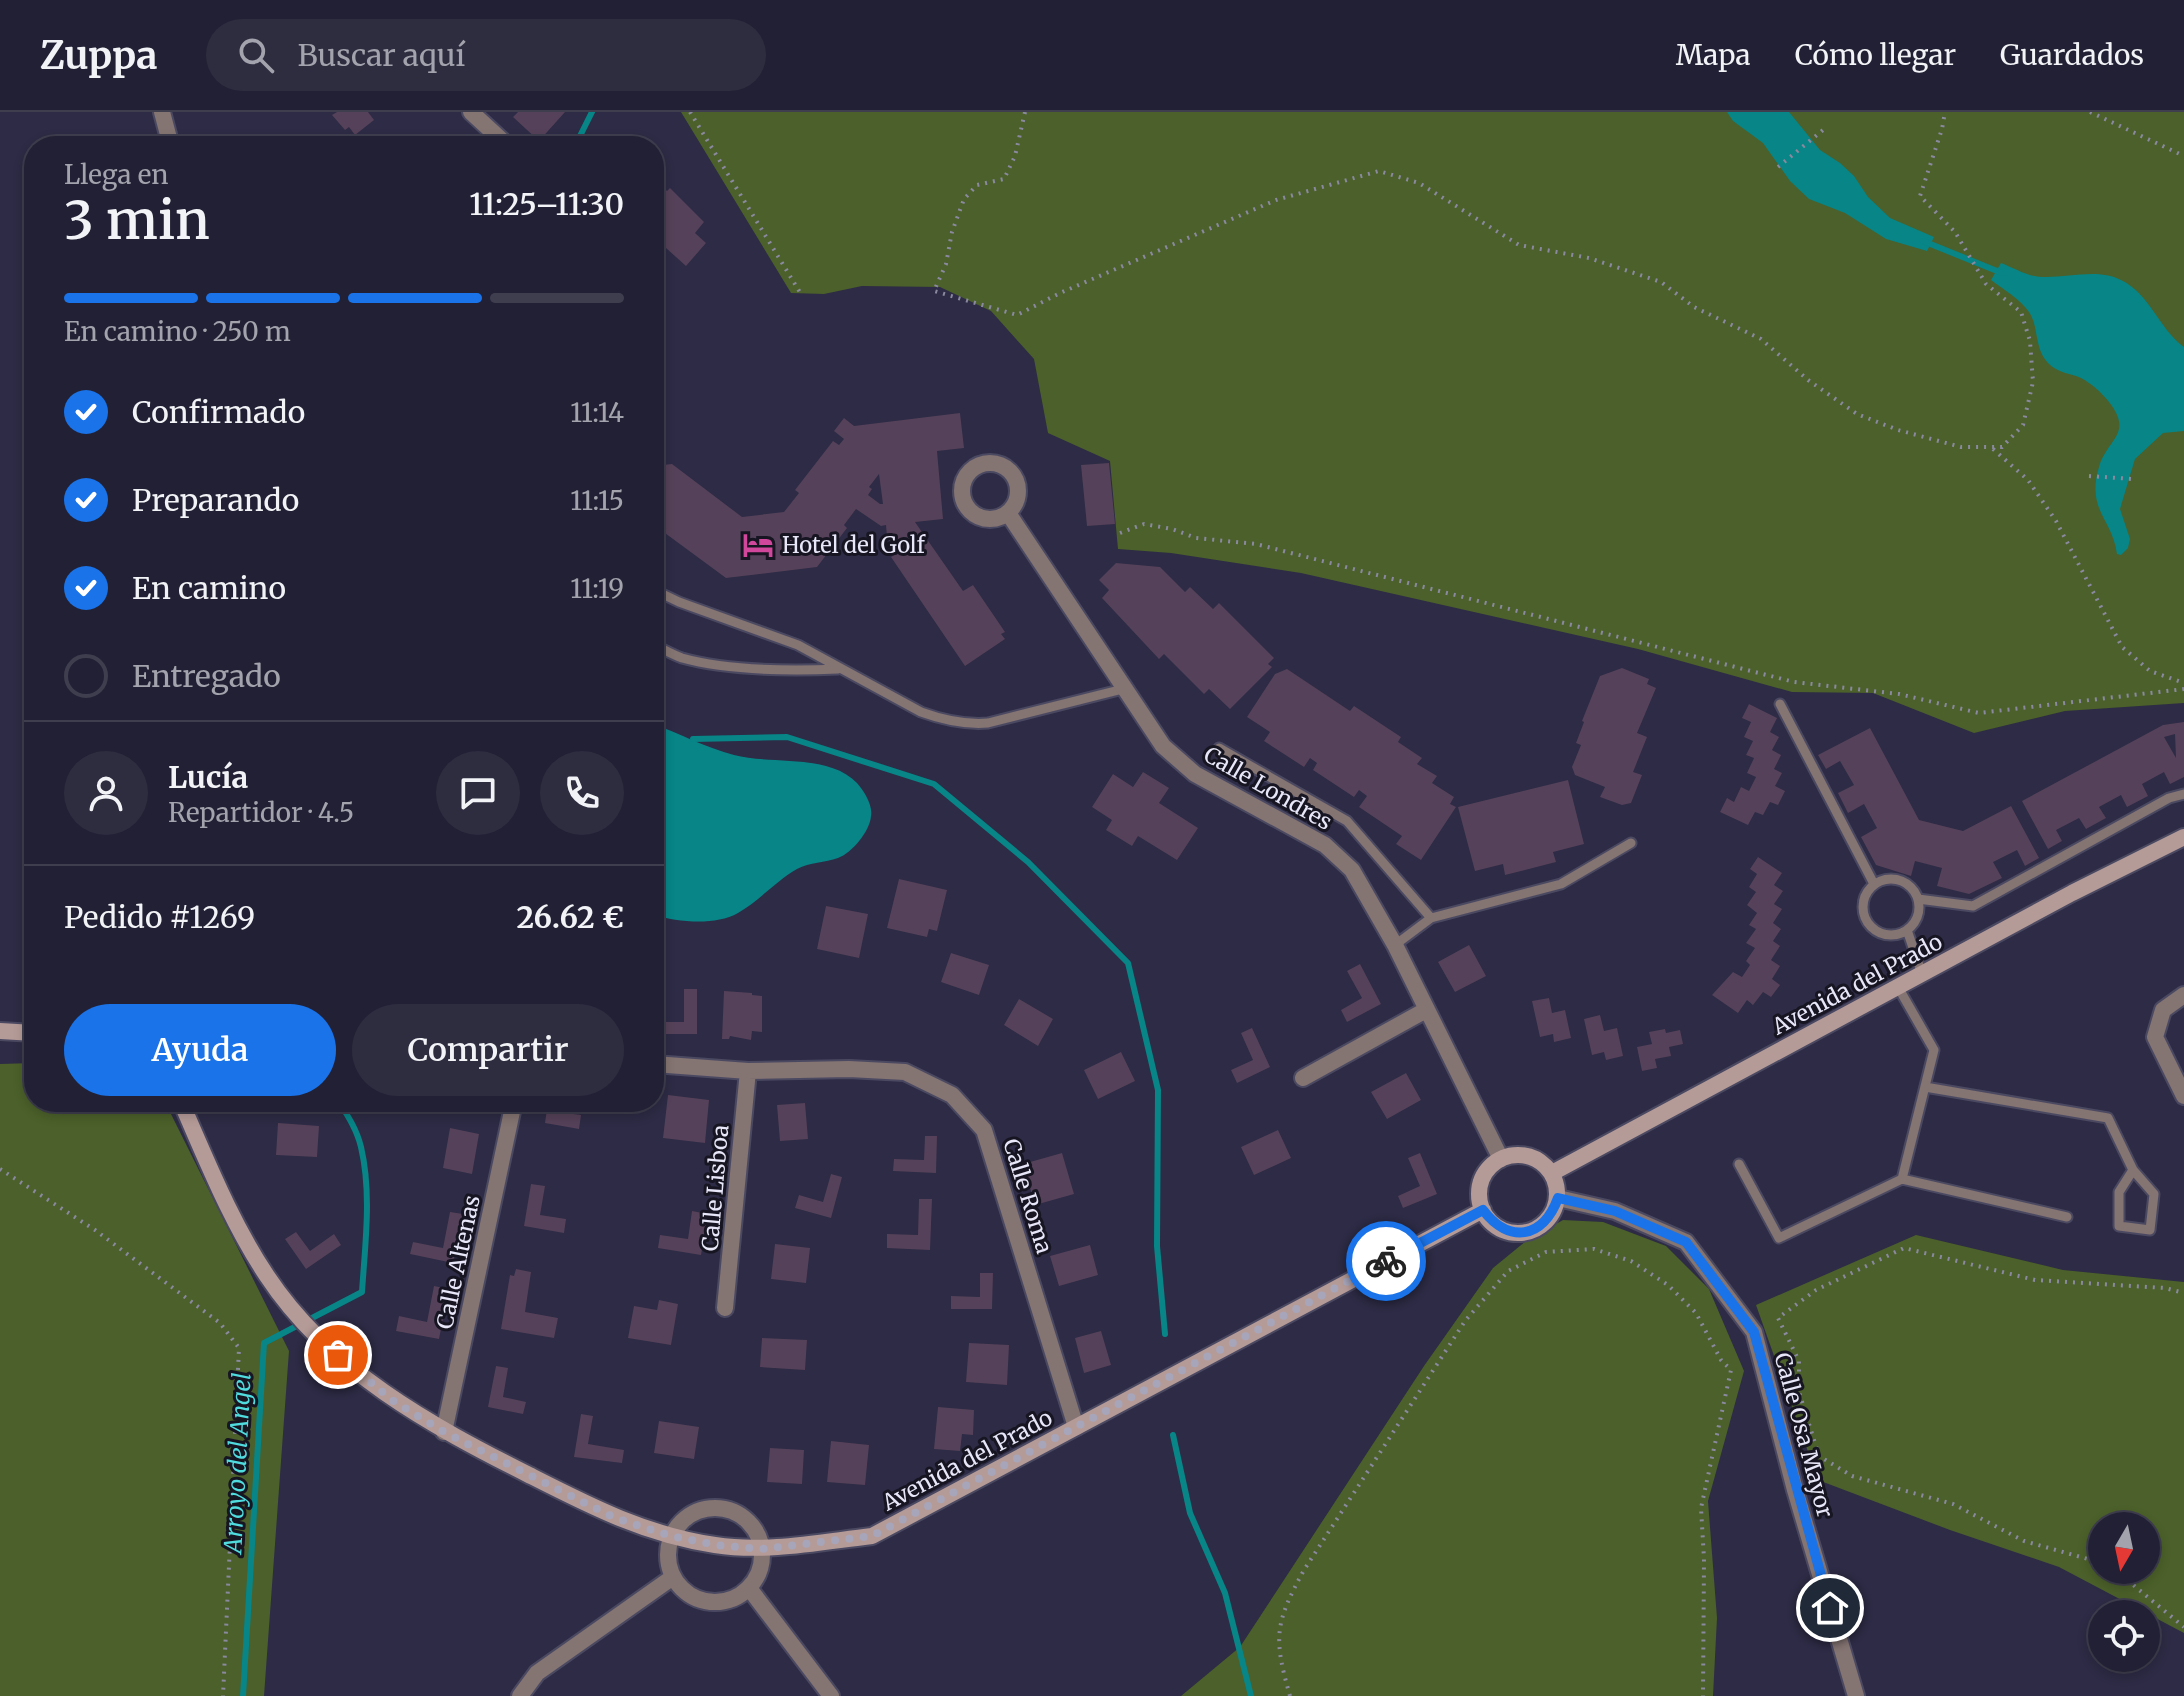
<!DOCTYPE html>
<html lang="es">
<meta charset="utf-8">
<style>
body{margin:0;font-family:Merriweather,serif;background:#2e2d40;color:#f1f3f6;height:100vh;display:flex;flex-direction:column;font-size:30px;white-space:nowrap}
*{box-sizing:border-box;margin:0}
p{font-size:26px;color:#a2a3ac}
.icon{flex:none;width:44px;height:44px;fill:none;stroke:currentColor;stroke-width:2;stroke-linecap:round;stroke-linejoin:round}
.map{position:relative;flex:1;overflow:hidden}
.side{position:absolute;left:24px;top:24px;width:640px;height:976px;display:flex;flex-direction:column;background:#222034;border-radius:32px;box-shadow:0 4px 12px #0003,0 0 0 2px #3f3e4f}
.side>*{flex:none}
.needle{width:52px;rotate:189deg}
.controls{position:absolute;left:2088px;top:1400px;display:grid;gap:16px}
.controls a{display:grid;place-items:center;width:72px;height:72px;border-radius:50%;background:#222034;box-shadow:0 4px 12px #0003,0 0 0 2px #3f3e4f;font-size:40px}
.pin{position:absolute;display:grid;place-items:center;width:68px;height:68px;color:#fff;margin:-34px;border:4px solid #fff;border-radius:50%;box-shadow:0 2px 8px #0007}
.courier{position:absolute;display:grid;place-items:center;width:80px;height:80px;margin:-40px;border:6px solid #1a73e8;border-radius:50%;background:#fff;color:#222;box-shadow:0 2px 10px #0007}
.head em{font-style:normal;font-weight:600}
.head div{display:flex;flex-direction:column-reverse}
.head{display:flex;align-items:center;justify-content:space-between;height:136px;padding:0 40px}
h1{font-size:52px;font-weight:600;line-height:60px}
.bar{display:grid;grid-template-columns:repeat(4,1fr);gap:12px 8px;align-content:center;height:96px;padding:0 40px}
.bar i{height:10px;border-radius:6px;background:#3f3e4f}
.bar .selected{background:#1a73e8}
.bar p{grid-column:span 4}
.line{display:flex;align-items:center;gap:20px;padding:0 40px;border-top:2px solid #3f3e4f}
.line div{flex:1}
.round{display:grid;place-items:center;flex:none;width:84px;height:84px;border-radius:42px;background:#2e2d40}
ol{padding:0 40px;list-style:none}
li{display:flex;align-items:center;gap:24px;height:88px}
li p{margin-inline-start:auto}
li .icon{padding:8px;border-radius:50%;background:#1a73e8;color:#fff;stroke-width:4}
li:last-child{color:#a2a3ac}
li i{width:44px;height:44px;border:4px solid #3f3e4f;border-radius:50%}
.primary-button{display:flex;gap:16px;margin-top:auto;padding:16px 40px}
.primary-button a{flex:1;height:92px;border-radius:48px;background:#1a73e8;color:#fff;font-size:32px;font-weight:600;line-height:92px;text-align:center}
.primary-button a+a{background:#2e2d40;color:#f1f3f6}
header{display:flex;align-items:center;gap:48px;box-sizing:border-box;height:112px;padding:0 40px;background:#222034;border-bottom:2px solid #3f3e4f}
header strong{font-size:38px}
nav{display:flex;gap:44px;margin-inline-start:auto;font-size:28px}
.search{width:560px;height:72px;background:#2e2d40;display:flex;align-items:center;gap:20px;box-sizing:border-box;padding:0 28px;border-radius:44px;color:#a2a3ac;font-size:30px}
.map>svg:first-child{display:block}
</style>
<header>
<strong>Zuppa</strong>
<div class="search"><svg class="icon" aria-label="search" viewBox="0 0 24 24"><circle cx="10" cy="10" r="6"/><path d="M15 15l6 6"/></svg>Buscar aquí</div>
<nav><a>Mapa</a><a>Cómo llegar</a><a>Guardados</a></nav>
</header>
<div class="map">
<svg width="2184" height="1584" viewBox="0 0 2184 1584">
<rect width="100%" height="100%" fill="#2d2b45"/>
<path fill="#4b602a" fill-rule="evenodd" d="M 681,0 L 2184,0 L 2184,591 L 2065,599 L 1974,621 L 1873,581 L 1792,580 L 1638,537 L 1301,461 L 1171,441 L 1118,437 L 1110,349 L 1048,321 L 1034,247 L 991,199 L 940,175 L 862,174 L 824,182 L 791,181 Z
M 34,951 L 34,990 L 165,990 L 289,1239 L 264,1584 L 0,1584 L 0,952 Z
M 1563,1108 L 1603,1110 L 1666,1134 L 1709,1177 L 1744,1259 L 1708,1389 L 1717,1506 L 1713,1584 L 1181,1584 L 1240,1535 L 1424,1254 L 1493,1156 L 1526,1129 Z
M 1916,1123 L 2063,1158 L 2184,1170 L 2184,1521 L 2059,1455 L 1950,1418 L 1818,1368 L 1756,1193 ZM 2146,1414 L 2146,1458 L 2102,1458 L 2102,1414 Z"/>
<path fill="#078587" d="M 1727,0 L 1789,0 L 1820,38 L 1840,51 L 1854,64 L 1868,85 L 1890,106 L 1934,125 L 1927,139 L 1886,127 L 1845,101 L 1809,87 L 1790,69 L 1763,31 L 1733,9 Z
M 2001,151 C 2014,156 2029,165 2042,165 C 2068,166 2097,156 2121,168 C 2150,182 2159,217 2184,235 L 2184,319 L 2163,321 L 2135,347 L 2120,397 L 2130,427 L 2128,436 L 2121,443 L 2117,442 C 2112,406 2086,398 2099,355 C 2107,327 2134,322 2109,290 C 2101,280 2092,272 2081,266 C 2070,261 2057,261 2048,251 C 2034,236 2039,215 2029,200 C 2020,187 2003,177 1991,168 Z
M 654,612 C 680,622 707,636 734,643 C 771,653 828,641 857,671 C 864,679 873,693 871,704 C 870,719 852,741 838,746 C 825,751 810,750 797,757 C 776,769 759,789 738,801 C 715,814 678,810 654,803 Z"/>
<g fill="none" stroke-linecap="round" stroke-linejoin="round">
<path stroke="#078587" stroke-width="6" d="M 575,34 L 592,0
M 1923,129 L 2002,161
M 693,627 L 787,625 L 934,672 L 1028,750 L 1128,851 L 1158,978 L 1157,1134 L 1165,1222
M 1173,1323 L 1190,1401 L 1225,1481 L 1251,1584
M 243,1584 L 264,1231 L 362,1180 C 365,1133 372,1082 361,1035 C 357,1018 348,1004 339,990"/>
</g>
<path fill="#554159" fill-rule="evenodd" d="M 337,0 L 368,0 L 374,8 L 355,23 L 349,15 L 345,18 L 332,3 Z
M 518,0 L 565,0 L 539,29 L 513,5 Z
M 654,67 L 667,79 L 670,76 L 704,110 L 695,121 L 706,131 L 686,154 L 656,127 L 654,129 L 654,116 L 660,122 L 665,116 L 654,106 Z
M 960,301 L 964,336 L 937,339 L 943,407 L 915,410 L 963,479 L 973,473 L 1005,520 L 1001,522 L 1005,527 L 965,554 L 891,445 L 897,441 L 887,425 L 886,413 L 881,414 L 856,397 L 844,413 L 847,416 L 817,455 L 726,466 L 654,413 L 654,354 L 672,352 L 742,405 L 784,400 L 799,381 L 795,378 L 833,329 L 839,333 L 844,327 L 834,319 L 844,306 L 854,314 ZM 879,362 L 883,392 L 880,392 L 868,383 L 872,377 L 869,375 Z
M 1109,351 L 1115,412 L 1087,414 L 1081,353 Z
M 1116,451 L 1160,455 L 1185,480 L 1190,475 L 1213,497 L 1219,491 L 1274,546 L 1268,552 L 1272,555 L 1230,597 L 1209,577 L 1204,582 L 1164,542 L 1159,547 L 1102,486 L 1109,478 L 1099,468 Z
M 1622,556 L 1649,567 L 1647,572 L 1656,576 L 1637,621 L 1647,625 L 1633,660 L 1642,663 L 1631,691 L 1622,693 L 1600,685 L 1605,675 L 1575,663 L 1572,655 L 1581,633 L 1576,631 L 1584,610 L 1582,609 L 1600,564 Z
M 1287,557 L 1350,599 L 1354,594 L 1401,625 L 1398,630 L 1422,646 L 1417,652 L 1437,664 L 1432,671 L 1454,685 L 1450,692 L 1456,695 L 1421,748 L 1396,732 L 1402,724 L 1359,695 L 1367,684 L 1359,678 L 1354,685 L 1313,658 L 1317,651 L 1310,646 L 1304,655 L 1264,629 L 1270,620 L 1247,605 L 1275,562 Z
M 1749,592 L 1777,606 L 1770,620 L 1779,625 L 1772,638 L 1781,643 L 1774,657 L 1782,661 L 1775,674 L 1785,679 L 1778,693 L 1770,690 L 1763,703 L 1755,700 L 1748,713 L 1720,700 L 1727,686 L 1734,690 L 1741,675 L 1749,679 L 1756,665 L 1747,661 L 1754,646 L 1746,643 L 1753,629 L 1744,625 L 1751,610 L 1742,606 Z
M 2184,610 L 2184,665 L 2170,672 L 2164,660 L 2142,672 L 2148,684 L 2127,695 L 2121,683 L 2099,695 L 2106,706 L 2086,717 L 2079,706 L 2056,718 L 2062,729 L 2048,737 L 2022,689 L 2163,613 ZM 2175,622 L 2176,646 L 2164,625 Z
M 1870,616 L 1919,708 L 1963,719 L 2011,694 L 2039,746 L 2025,754 L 2017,738 L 1993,750 L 2002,766 L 1969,782 L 1937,774 L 1942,756 L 1915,749 L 1911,764 L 1876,753 L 1861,725 L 1877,716 L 1864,692 L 1848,701 L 1838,681 L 1854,673 L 1840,649 L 1826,657 L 1818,643 Z
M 1143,660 L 1169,676 L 1159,691 L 1198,716 L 1177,748 L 1138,724 L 1132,734 L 1106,718 L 1112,708 L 1092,695 L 1113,662 L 1133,675 Z
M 1568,668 L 1584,732 L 1553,740 L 1556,750 L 1505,763 L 1503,752 L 1475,759 L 1458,695 Z
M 1758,745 L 1782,761 L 1774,773 L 1783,779 L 1774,792 L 1782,797 L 1773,811 L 1781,817 L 1773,829 L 1780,834 L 1771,848 L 1780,854 L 1772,867 L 1780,873 L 1771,885 L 1763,880 L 1753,893 L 1747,888 L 1738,901 L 1712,883 L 1733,860 L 1742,865 L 1750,853 L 1746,849 L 1755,836 L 1746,831 L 1756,817 L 1749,813 L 1757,801 L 1747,793 L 1756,780 L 1749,775 L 1757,762 L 1750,757 Z
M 899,767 L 947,778 L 937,819 L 929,817 L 927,825 L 887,816 Z
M 826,794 L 868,802 L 859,846 L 817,837 Z
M 1469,833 L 1486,864 L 1455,880 L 1438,850 Z
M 951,841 L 989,853 L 979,883 L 941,870 Z
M 1360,852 L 1381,892 L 1347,910 L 1341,898 L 1362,886 L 1347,859 Z
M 684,877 L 697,877 L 697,922 L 661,922 L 661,910 L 684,910 Z
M 724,879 L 752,881 L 752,883 L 762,884 L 762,920 L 752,919 L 751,928 L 730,924 L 729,927 L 722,927 Z
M 1549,886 L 1552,901 L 1565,898 L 1571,926 L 1554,930 L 1553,922 L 1540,925 L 1532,889 Z
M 1019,887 L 1053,907 L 1038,934 L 1004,913 Z
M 1600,903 L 1604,919 L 1617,916 L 1623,944 L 1606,948 L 1604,940 L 1592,943 L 1584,907 Z
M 1252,916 L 1270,955 L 1237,971 L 1231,958 L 1253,948 L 1241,921 Z
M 1665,917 L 1666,921 L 1680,918 L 1683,932 L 1669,935 L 1671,944 L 1655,947 L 1657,956 L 1642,959 L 1637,935 L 1652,932 L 1649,920 Z
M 1121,940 L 1135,969 L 1098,987 L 1084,958 Z
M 1406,961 L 1421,988 L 1387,1007 L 1371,980 Z
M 668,983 L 709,988 L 705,1031 L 663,1026 Z
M 548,990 L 561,990 L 559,1000 L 581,1003 L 579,1017 L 545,1011 Z
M 805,991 L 808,1027 L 780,1029 L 777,993 Z
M 278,1011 L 319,1014 L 317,1045 L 276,1043 Z
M 450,1016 L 479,1022 L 472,1062 L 443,1056 Z
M 1278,1018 L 1291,1046 L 1254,1063 L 1241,1035 Z
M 925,1024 L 937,1024 L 936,1061 L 893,1059 L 894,1047 L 924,1048 Z
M 1062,1041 L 1074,1082 L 1035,1093 L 1023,1052 Z
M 1420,1041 L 1437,1082 L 1403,1096 L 1398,1084 L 1420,1074 L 1408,1046 Z
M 831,1062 L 842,1065 L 831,1106 L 795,1096 L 799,1083 L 823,1090 Z
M 531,1072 L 545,1074 L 540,1103 L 566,1107 L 564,1121 L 524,1114 Z
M 919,1087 L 932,1087 L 930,1138 L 887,1136 L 887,1122 L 918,1123 Z
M 692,1099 L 708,1102 L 701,1143 L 658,1136 L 660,1123 L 688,1127 Z
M 450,1100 L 463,1102 L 453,1151 L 410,1142 L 413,1130 L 443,1136 Z
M 296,1120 L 310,1139 L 334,1122 L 341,1133 L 306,1157 L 285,1127 Z
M 775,1132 L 810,1136 L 806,1171 L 771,1167 Z
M 1090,1133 L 1098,1163 L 1059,1174 L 1050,1144 Z
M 516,1157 L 531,1160 L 525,1200 L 558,1206 L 554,1226 L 501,1217 L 510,1163 L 514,1164 Z
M 980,1161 L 993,1161 L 992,1197 L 951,1197 L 951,1184 L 980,1185 Z
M 434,1174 L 449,1177 L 439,1227 L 396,1219 L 399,1204 L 427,1210 Z
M 659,1188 L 678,1192 L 671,1233 L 628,1226 L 634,1194 L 657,1198 Z
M 1101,1219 L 1111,1253 L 1084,1261 L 1075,1226 Z
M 762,1226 L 807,1228 L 805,1258 L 760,1255 Z
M 969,1231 L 1009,1233 L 1007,1273 L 966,1270 Z
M 496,1254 L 508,1256 L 503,1285 L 526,1290 L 523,1302 L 488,1295 Z
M 938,1295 L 974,1298 L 973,1323 L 962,1322 L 960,1339 L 934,1337 Z
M 581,1302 L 593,1304 L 588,1332 L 624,1338 L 622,1351 L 574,1345 Z
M 659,1309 L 699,1315 L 694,1347 L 654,1341 Z
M 831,1329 L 869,1333 L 865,1373 L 827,1370 Z
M 770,1336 L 804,1338 L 802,1372 L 767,1370 Z"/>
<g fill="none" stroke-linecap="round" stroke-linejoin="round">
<g stroke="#4b4962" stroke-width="13">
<path id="lane" d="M 654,478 L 679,490 L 798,533 L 921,600 C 943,608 964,613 988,611 L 1123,577
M 654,533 C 663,537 673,543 682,546 C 729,559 790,559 838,557
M 1780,592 L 1874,772
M 1219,636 L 1347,709 L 1431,806 L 1561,772 L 1631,731
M1863 795a28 28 0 1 1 56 0a28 28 0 1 1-56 0Z
M 1918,787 L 1973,794 L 2169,686 L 2184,682
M 1907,818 L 1922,862
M 1395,833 L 1431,806
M 1898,875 L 1934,938 L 1902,1067
M 1925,975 L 2108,1006 L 2133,1058 L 2119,1080 L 2119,1114 L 2150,1118 L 2154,1082 L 2133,1058
M 1739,1052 L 1779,1126 L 1902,1067 L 2067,1105"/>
</g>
<g stroke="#4b4962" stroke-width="20">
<path id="street" d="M 162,0 L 171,34
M 471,0 L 508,34
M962 379a28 28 0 1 1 56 0a28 28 0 1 1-56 0Z
M 1008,401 L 1163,634 L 1195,662 L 1325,733 L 1352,758 L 1395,833 L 1501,1047
M 2184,883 L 2163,898 L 2155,925 L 2184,984
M 654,952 L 748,959 L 849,957 L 905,960 L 952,983 L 984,1018 L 1076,1315
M 1303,966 L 1426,898
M 1558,1086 L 1615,1099 L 1686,1130 L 1754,1220 L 1795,1378 L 1856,1584
M 725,1196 L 748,959
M 444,1320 L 514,990
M668 1443a47 47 0 1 1 94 0a47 47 0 1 1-94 0Z
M 749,1476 L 831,1584
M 520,1584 L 537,1561 L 673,1465"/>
</g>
<g stroke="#4b4962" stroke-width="20">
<path id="secondary" d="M 0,919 L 34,921
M 181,990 C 207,1049 231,1110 267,1164 C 330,1259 430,1313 529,1363 C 590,1394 646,1423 715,1433 C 767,1441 820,1430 872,1424 L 1483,1098
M1479 1082a39 39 0 1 1 78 0a39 39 0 1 1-78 0Z
M 1552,1061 L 2072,781 L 2184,725"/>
</g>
<path stroke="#8a899f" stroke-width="4" stroke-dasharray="2 6" stroke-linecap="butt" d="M 690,0 L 801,182
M 1025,0 L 1015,44 L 1004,67 L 977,73 L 964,87 L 952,120 L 946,152 L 934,179 L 1017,203 L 1060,181 L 1276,88 L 1379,59 L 1419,71 L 1519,133 L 1589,146 L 1661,170 L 1694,195 L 1761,227 L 1808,268 L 1857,302 L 1898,318 L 1961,335 L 2002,335 L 2023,313 L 2033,270 L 2030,229 L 2021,200 L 1986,172 L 1955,120 L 1920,84 L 1942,17 L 1945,0
M 2090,0 L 2184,44
M 1778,55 L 1823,18
M 1993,337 L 2028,368 L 2056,409 L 2122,535 L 2150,559 L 2184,571
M 2089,364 L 2132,367
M 1120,421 L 1144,412 L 1172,417 L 1196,426 L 1256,432 L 1794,570 L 1899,582 L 1979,601 L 2184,577
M 0,1057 L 95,1118 L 220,1211 L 239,1236 L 223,1584
M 2102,1451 L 2024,1429 L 1953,1392 L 1852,1364 L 1819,1344 L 1799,1280 L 1799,1249 L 1778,1206 L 1816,1178 L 1904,1136 L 2035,1168 L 2165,1176 L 2184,1181
M 2115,1458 L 2184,1515
M 1290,1584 C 1273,1525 1275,1511 1304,1458 L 1465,1209 L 1508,1159 L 1546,1140 L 1594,1137 L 1631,1149 L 1668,1173 L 1696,1201 L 1721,1248 L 1731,1258 L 1701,1396 L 1704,1447 L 1703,1584"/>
<use href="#lane" stroke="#847472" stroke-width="9"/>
<use href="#street" stroke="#847472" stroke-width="16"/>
<use href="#secondary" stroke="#b59b98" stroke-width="16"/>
</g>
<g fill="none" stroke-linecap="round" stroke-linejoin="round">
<path stroke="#a7a5ba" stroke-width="8" stroke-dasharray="0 14.4" d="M 338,1243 L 392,1288 L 444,1320 L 615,1406 L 671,1424 L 716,1433 L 762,1437 L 872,1424 L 1386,1149"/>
<path stroke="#1a73e8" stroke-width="10" d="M 1386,1149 L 1483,1098 C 1509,1132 1543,1127 1558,1086 L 1615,1099 L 1686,1130 L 1754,1220 L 1830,1496"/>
</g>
<defs>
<g id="hotel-bare" transform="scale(2.4)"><path d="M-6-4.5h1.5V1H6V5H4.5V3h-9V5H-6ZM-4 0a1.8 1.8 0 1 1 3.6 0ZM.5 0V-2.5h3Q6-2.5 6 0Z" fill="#d1479c" stroke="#161521" stroke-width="2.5" paint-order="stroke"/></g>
</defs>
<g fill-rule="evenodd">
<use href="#hotel-bare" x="758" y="433"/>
</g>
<g text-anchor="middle" stroke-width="6" stroke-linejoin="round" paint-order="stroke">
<g font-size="22" fill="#e8e7f9" stroke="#161521" text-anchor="start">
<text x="782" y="441">Hotel del Golf</text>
</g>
<g font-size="22" fill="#e8e7f9" stroke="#161521">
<text transform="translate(1268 676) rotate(30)" y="8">Calle Londres</text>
<text transform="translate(1857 872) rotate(-28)" y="8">Avenida del Prado</text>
<text transform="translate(715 1076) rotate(-85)" y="8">Calle Lisboa</text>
<text transform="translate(1028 1084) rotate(73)" y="8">Calle Roma</text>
<text transform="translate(458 1150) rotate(-78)" y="8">Calle Altenas</text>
<text transform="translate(1804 1323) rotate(75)" y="8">Calle Osa Mayor</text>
<text transform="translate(967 1348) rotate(-28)" y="8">Avenida del Prado</text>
</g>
<g font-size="24" font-style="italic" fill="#50dbde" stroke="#161521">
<text transform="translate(238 1351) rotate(-87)" y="8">Arroyo del Angel</text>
</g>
</g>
</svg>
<div class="controls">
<a><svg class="needle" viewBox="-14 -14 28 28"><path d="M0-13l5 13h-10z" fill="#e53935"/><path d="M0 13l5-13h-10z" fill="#a2a3ac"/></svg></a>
<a><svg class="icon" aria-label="locate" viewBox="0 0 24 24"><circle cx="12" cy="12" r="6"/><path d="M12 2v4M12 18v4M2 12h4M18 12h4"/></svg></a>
</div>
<div class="pin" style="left:338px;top:1243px;background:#ea580c"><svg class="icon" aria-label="bag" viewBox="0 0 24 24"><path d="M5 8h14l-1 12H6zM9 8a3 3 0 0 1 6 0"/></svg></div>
<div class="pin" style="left:1830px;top:1496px;background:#1f2937"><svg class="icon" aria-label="home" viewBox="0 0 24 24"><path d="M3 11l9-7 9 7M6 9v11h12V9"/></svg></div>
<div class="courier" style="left:1386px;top:1149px"><svg class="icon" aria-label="bike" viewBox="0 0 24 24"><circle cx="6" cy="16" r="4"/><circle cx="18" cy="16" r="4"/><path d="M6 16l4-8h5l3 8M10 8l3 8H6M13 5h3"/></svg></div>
<section class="side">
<div class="head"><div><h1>3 min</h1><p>Llega en</p></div><em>11:25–11:30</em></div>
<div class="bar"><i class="selected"></i><i class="selected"></i><i class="selected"></i><i></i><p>En camino · 250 m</p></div>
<ol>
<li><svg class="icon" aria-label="check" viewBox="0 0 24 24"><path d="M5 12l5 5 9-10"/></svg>Confirmado<p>11:14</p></li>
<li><svg class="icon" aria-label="check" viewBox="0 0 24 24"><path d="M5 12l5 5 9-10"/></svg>Preparando<p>11:15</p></li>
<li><svg class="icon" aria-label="check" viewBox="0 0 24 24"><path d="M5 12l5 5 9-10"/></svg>En camino<p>11:19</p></li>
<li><i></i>Entregado</li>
</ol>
<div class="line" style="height:144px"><a class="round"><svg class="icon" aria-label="person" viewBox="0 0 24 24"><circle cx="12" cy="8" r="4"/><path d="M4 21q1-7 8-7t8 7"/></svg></a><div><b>Lucía</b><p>Repartidor · 4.5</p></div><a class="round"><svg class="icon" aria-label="chat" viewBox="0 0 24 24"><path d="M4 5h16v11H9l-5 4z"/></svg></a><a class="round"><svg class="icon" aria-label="phone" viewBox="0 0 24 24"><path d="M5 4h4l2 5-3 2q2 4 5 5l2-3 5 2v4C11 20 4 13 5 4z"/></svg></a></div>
<div class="line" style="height:104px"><div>Pedido #1269</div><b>26.62 €</b></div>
<div class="primary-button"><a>Ayuda</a><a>Compartir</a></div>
</section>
</div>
